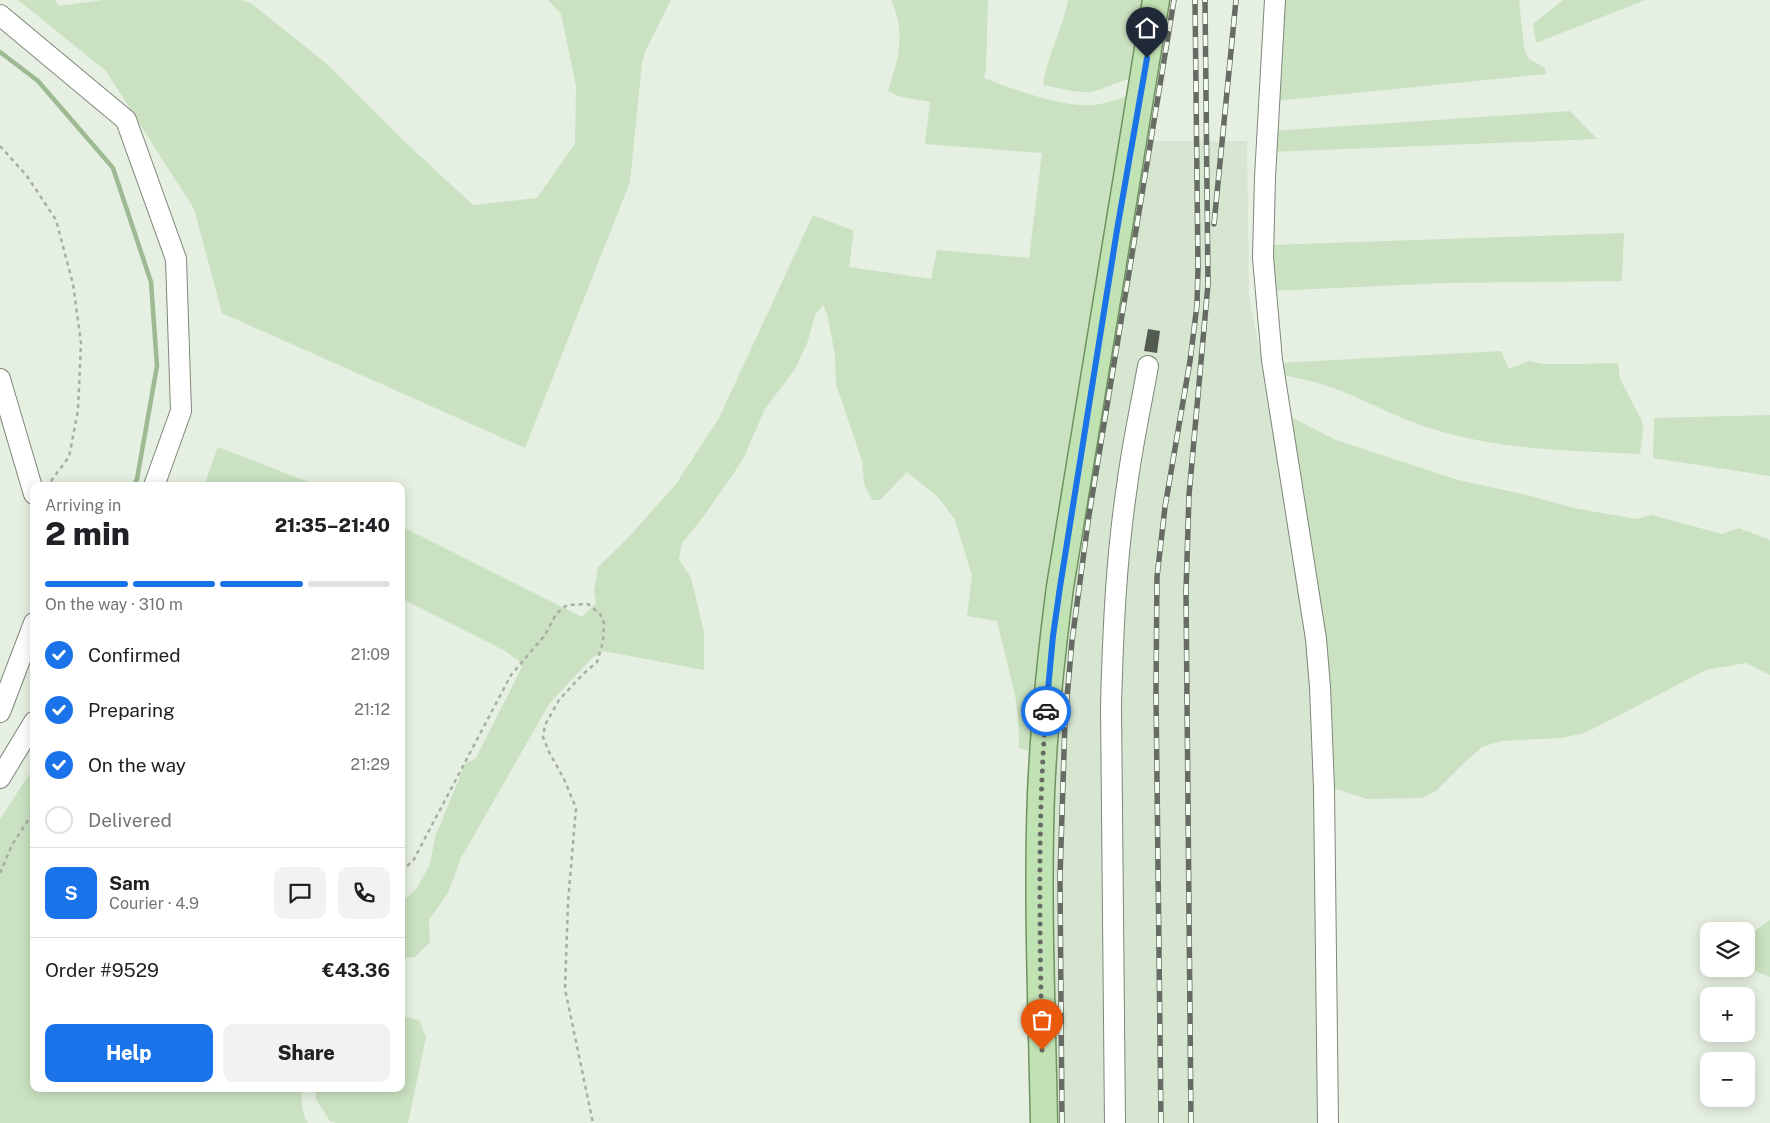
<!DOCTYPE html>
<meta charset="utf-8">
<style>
body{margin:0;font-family:"Public Sans",sans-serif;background:#f2f2f2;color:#202124;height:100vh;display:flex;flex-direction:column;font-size:19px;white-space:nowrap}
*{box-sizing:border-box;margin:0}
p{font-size:16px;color:#757577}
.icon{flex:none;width:28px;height:28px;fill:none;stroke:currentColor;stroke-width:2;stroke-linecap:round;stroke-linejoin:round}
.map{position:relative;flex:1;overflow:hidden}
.panel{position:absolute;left:30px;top:482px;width:375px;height:610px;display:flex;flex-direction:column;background:#fff;border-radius:10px;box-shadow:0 2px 12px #0003}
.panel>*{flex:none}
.fabs{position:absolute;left:1700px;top:922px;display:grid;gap:10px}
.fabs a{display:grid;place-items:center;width:55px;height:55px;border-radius:10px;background:#fff;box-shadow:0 2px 12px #0003;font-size:25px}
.pin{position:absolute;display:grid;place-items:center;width:42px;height:42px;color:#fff;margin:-51px -21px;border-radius:50% 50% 50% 0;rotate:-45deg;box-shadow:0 0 5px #0007}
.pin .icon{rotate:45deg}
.courier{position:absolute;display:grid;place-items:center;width:50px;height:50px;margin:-25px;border:4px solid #1a73e8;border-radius:50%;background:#fff;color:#222;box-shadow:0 1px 6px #0007}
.head em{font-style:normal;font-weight:800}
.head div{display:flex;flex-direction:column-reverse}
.head{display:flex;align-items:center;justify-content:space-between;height:85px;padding:0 15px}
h1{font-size:32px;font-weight:800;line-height:38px}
.bar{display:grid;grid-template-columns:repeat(4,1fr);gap:8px 5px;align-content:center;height:60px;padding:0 15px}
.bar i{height:6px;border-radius:4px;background:#e0e0e0}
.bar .current{background:#1a73e8}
.bar p{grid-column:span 4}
.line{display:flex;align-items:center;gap:12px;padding:0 15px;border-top:1px solid #e0e0e0}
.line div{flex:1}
.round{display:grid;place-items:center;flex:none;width:52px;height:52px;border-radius:10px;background:#f2f2f2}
ol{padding:0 15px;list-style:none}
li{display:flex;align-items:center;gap:15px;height:55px}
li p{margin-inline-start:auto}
li .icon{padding:5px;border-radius:50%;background:#1a73e8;color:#fff;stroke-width:4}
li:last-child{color:#757577}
li i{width:28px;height:28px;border:2px solid #e0e0e0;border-radius:50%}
.button{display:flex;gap:10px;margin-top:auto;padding:10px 15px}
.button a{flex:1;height:58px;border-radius:10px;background:#1a73e8;color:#fff;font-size:20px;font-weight:800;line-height:58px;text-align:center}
.button a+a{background:#f2f2f2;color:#202124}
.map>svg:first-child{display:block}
</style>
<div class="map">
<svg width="1770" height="1123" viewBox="0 0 1770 1123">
<rect width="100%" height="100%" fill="#e6f0e2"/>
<path fill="#d7e6d1" d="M 1137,141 L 1247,141 L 1249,296 L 1275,431 L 1314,660 L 1326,1123 L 1050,1123 L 1051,736 Z"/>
<path fill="#cae2c1" d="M 18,0 L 55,0 L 59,6 L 103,0 L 242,0 L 252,4 L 327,64 L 405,142 L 473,205 L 537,198 L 575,144 L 576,86 L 561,14 L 548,0 L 671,0 L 645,52 L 642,63 L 630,182 L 525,448 L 222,313 L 194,209 L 106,71 Z
M 891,0 L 988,0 L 986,69 L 984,78 C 1012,89 1071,111 1100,104 C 1110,102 1120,98 1130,95 L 1033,752 L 1019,748 L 1018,716 L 1015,695 L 997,621 L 967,616 L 972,575 L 955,520 L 939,498 L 907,472 L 880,500 L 872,500 L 864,483 L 862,461 L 836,384 L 835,355 L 827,314 L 823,305 L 815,315 L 807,344 L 795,369 L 765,409 L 742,461 L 704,516 L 682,543 L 679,559 L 691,578 L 704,632 L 704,670 L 603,651 L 592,658 L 549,704 L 461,858 L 448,893 L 429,920 L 430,942 L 415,957 L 401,958 L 401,903 L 417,888 L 430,864 L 435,837 L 465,764 L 476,758 L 522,667 L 519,661 L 505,651 L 401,598 L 401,526 L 582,617 L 596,604 L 594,591 L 598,567 L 626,540 L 676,484 L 719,418 L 813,215 L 854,231 L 849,267 L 931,279 L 937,250 L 1029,258 L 1042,153 L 925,144 L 930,102 L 897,96 L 888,90 C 899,58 906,32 891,0 Z
M 1068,0 L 1145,0 L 1133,78 C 1118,81 1105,89 1091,92 C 1079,94 1056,87 1043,85 C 1047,55 1063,29 1068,0 Z
M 1278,0 L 1519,0 L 1524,47 L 1529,59 L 1545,68 L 1546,74 L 1274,101 Z
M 1563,0 L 1645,0 L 1536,43 L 1533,24 Z
M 1570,111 L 1597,139 L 1270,152 L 1272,131 Z
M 1624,233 L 1622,281 L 1446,283 L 1269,291 L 1269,245 Z
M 1501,351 L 1509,369 L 1529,361 L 1545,364 L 1576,364 L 1618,363 L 1620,379 L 1642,421 L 1643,431 L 1640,454 C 1572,451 1502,450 1436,430 C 1404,421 1375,405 1344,392 C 1325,384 1303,379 1282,375 L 1279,363 Z
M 1287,415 L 1336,440 L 1458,480 L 1518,493 L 1574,508 L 1636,519 L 1652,515 L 1722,534 L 1739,528 L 1770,540 L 1770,675 L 1746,663 L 1706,670 L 1585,733 L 1561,738 L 1501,741 L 1482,747 L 1463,764 L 1436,791 L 1423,798 L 1367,799 L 1336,789 L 1327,782 Z
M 1770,415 L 1770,476 L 1653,458 L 1654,418 Z
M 218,447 L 319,486 L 204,486 Z
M 34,767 L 34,1089 L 303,1089 C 300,1098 302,1115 308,1123 L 0,1123 L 0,819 Z
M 1770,920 L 1770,977 L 1746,967 L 1746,937 Z
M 401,1016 L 419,1020 L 426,1037 L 408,1123 L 336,1123 L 330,1121 L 315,1098 L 317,1089 L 401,1089 Z"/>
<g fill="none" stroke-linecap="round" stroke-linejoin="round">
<path stroke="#9eba92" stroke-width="4.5" d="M 0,52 L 38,81 L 113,168 L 151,282 L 157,366 L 137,479 L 134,486"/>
</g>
<path fill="#535b50" d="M 1148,329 L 1160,331 L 1157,353 L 1144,351 Z"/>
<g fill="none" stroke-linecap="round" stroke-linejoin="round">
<g stroke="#7e877a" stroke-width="22">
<path id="minor" d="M 1275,0 L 1265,177 L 1263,258 L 1272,360 L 1316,639 L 1320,687 L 1324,788 L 1328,1123
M 0,15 L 126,120 L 176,259 L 181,411 L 154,486
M 0,379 L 34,494
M 0,712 L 34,623
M 0,778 L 34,722
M 1115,1123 L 1111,706 C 1113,632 1116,559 1127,486 C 1132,446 1141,406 1148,366"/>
</g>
<g stroke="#6e935e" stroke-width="29">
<path id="major" d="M 1044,1123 C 1042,1013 1037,903 1041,794 C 1044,724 1051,656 1060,587 L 1156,0"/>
</g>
<path stroke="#a7afa3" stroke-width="2.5" stroke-dasharray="4 4" stroke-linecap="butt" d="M 0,146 L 27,176 L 56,220 L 73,284 L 81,343 L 78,410 L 69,457 L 51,481 L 48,482
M 401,871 L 413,861 L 511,675 L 545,635 L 556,614 L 567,605 L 588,604 L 600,614 L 604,623 L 603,642 L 597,662 L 583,674 L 559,700 L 545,725 L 543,737 L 549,752 L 564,779 L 576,808 L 568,902 L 565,989 L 593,1123
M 0,873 L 12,845 L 34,811"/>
<use href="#minor" stroke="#fff" stroke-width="20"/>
<use href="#major" stroke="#c1e2b2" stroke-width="26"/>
<g stroke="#666c64" stroke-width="5.5">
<path id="rail" d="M 1214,224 L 1236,0
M 1062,1123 L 1060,877 L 1065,721 L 1072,641 L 1089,515 L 1174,0
M 1161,1123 L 1156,693 L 1157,577 L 1165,507 L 1190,361 L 1197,305 L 1198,268 L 1195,0
M 1191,1123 L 1186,592 L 1189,495 L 1208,284 L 1205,0"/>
</g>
<use href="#rail" stroke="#f4fef0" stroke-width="4" stroke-dasharray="11" stroke-linecap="butt"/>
</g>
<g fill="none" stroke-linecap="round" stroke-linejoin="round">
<path stroke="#666c64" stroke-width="5" stroke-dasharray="0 9" d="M 1042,1050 C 1040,937 1037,824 1046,711"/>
<path stroke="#1a73e8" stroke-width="6" d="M 1046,711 L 1053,636 L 1060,587 L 1117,230 L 1147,58"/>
</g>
</svg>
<div class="fabs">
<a><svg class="icon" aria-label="layers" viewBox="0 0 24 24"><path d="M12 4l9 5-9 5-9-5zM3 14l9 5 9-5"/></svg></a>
<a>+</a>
<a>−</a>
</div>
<div class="pin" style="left:1042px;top:1050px;background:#ea580c"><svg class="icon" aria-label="bag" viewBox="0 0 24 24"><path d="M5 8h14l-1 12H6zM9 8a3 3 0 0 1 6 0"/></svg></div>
<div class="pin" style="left:1147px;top:58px;background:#1f2937"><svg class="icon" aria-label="home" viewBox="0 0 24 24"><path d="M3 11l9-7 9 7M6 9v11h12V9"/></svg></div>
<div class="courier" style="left:1046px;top:711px"><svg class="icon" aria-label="car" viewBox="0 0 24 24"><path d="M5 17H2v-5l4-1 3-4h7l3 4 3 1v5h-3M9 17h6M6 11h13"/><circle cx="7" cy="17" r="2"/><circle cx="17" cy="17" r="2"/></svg></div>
<section class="panel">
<div class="head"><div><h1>2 min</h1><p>Arriving in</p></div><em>21:35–21:40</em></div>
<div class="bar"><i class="current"></i><i class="current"></i><i class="current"></i><i></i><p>On the way · 310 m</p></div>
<ol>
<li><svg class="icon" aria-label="check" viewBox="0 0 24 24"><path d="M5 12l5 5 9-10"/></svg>Confirmed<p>21:09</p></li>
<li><svg class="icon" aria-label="check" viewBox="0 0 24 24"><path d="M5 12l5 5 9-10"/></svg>Preparing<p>21:12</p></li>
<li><svg class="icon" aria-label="check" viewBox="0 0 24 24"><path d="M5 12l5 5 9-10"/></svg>On the way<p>21:29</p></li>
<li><i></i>Delivered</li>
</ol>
<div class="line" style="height:90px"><b class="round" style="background:#1a73e8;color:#fff">S</b><div><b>Sam</b><p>Courier · 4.9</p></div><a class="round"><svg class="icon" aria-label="chat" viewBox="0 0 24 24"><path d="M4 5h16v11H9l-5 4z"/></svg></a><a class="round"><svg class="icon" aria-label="phone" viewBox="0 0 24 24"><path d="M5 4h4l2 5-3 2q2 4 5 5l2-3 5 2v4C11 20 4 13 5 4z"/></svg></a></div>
<div class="line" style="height:65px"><div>Order #9529</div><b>€43.36</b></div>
<div class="button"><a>Help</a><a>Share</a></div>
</section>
</div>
